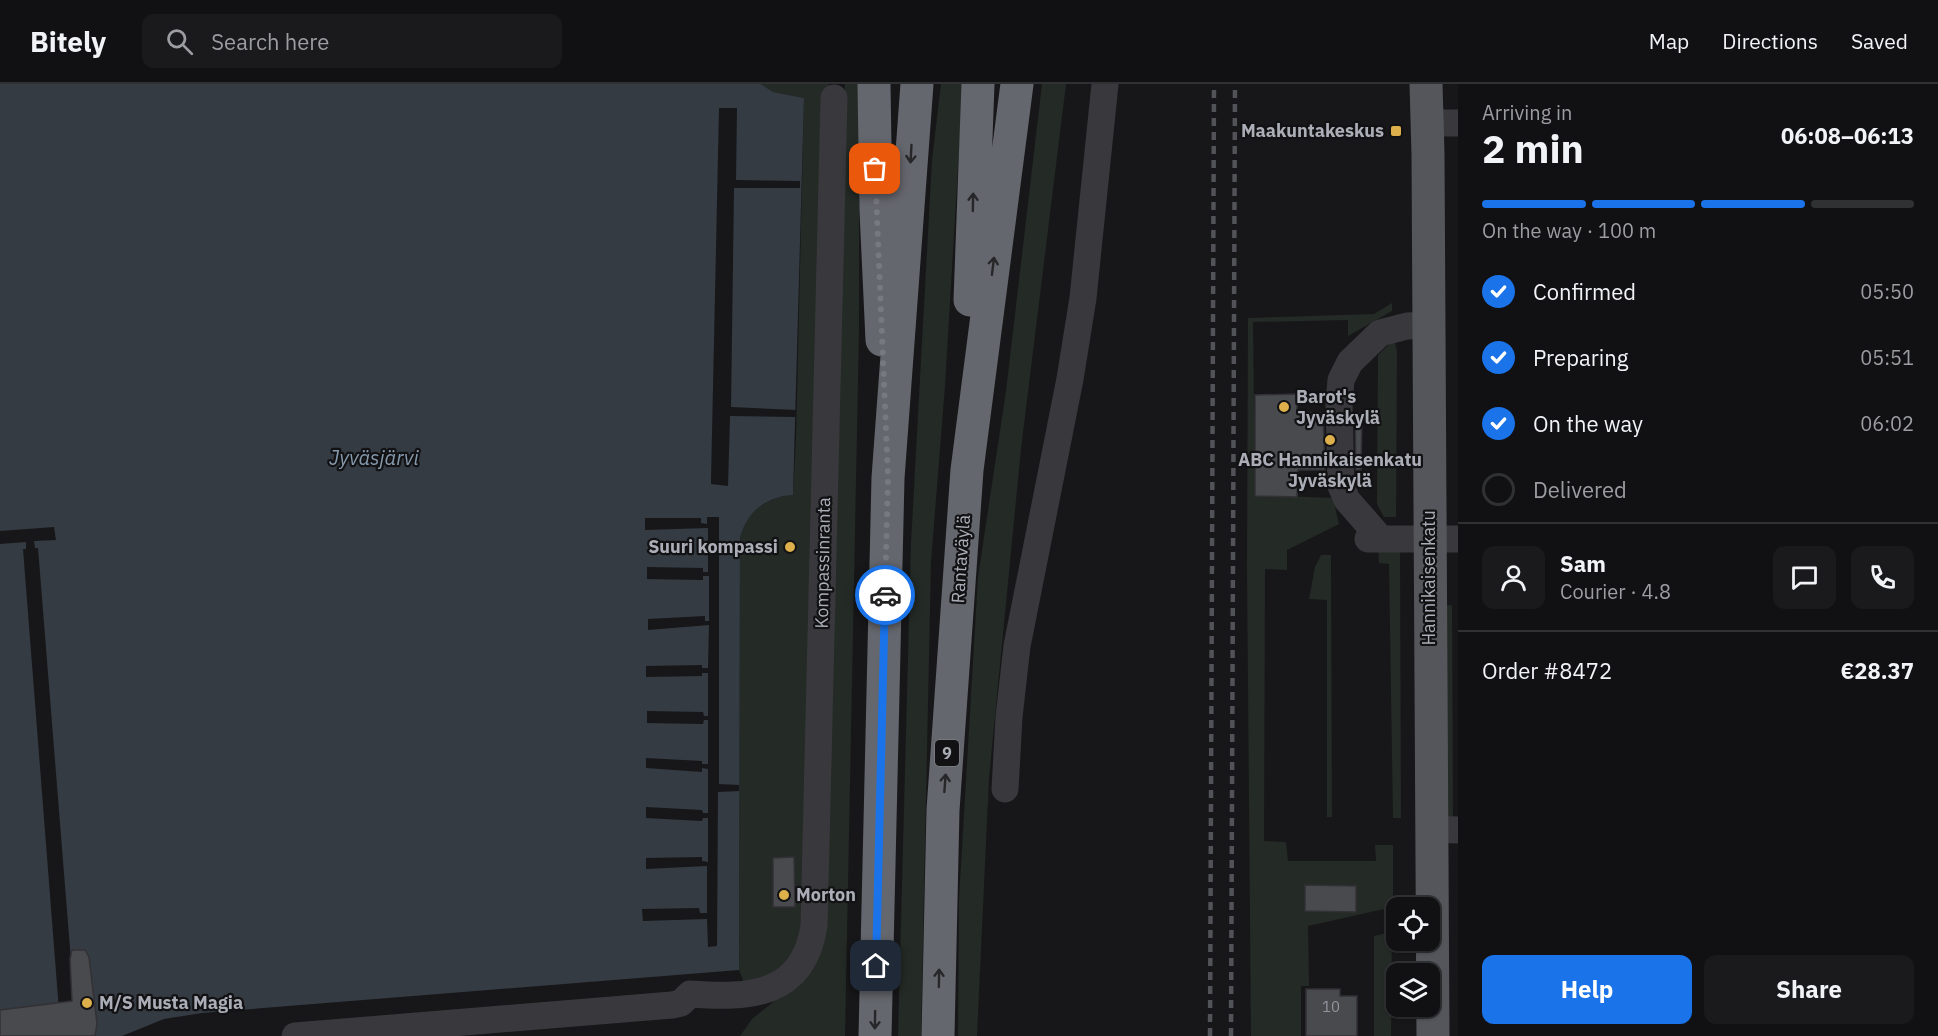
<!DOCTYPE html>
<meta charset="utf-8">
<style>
body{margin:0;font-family:"IBM Plex Sans",sans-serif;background:#1a1a1c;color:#f1f3f6;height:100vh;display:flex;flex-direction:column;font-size:22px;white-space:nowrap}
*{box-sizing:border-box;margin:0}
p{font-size:20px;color:#9c9da0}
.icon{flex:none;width:33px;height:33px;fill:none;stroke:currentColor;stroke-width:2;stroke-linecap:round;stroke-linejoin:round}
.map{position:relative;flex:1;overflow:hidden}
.details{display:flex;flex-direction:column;background:#111113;width:480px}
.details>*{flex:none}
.fabs{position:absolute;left:1386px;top:813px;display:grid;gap:12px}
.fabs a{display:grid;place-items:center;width:54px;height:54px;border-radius:12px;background:#111113;box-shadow:0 2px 4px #0004,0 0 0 2px #303133;font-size:30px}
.pin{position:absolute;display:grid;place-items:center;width:51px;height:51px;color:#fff;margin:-26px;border-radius:12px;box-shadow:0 3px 9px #0006}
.courier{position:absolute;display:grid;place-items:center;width:60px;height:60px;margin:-30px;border:4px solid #1a73e8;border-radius:50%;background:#fff;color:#222;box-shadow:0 2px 8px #0007}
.headline em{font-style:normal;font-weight:800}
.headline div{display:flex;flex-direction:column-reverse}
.headline{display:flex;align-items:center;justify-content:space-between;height:102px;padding:0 24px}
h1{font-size:39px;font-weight:800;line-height:45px}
.bar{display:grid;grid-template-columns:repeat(4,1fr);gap:9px 6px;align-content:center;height:72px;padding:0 24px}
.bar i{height:8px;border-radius:4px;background:#303133}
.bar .on{background:#1a73e8}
.bar p{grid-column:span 4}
.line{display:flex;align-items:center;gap:15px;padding:0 24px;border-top:2px solid #303133}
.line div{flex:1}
.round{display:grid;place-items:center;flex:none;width:63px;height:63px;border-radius:12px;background:#1a1a1c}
ol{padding:0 24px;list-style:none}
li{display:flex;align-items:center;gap:18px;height:66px}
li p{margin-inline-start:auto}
li .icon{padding:6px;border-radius:50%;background:#1a73e8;color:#fff;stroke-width:4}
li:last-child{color:#9c9da0}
li i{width:33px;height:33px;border:3px solid #303133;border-radius:50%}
.primary-button{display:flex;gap:12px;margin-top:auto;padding:12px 24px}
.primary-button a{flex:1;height:69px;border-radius:12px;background:#1a73e8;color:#fff;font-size:24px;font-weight:800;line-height:69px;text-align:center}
.primary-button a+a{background:#1a1a1c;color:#f1f3f6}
header{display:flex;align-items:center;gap:36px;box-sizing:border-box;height:84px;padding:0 30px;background:#111113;border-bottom:2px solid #303133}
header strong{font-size:28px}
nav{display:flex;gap:33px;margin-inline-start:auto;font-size:21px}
.search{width:420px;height:54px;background:#1a1a1c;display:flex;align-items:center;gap:15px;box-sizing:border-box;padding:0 21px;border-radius:12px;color:#9c9da0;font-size:22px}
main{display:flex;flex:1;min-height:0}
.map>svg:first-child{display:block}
</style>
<header>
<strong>Bitely</strong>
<div class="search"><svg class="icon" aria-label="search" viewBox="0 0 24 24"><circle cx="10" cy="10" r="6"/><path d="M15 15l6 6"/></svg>Search here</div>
<nav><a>Map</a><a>Directions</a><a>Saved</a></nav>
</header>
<main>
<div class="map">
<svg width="1458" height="952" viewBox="0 0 1458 952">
<rect width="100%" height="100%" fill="#171719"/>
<path fill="#242a25" d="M 761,0 L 829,0 L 834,128 L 845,0 L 859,0 L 859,245 L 845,952 L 740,952 L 752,935 L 793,902 L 744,899 L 739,886 L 740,454 C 747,428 766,413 793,411 L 796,355 L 804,14 L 773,8 Z
M 941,0 L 963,0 L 945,302 L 931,478 L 921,952 L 898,952 L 911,459 L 932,76 Z
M 1042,0 L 1066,0 L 1021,365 L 989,694 L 977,952 L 958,952 L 959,815 L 978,493 L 1006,307 Z
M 1392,219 L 1392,227 L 1348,252 L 1348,236 L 1253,238 L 1255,411 L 1333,414 L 1339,440 L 1287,466 L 1287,486 L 1265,485 L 1264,757 L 1286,758 L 1288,777 L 1376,777 L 1375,761 L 1393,761 L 1393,823 L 1308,842 L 1309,902 L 1301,902 L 1301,952 L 1251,952 L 1247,485 L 1248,234 L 1374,230 Z
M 1391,258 L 1395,259 L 1397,267 L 1396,433 L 1384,433 L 1377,420 L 1378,271 Z
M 1378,463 L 1400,463 L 1401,734 L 1393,734 L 1389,480 L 1379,479 Z
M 1321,471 L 1331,471 L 1332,733 L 1327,733 L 1327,516 L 1309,515 L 1315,483 Z
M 1452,521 L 1453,733 L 1446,732 L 1445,522 Z
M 1392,848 L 1391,952 L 1374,952 L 1374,852 Z"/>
<path fill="#343b42" d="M 0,0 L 761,0 L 773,8 L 804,14 L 793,411 C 765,413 747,428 740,454 L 739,886 L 202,929 L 164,935 L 122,952 L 0,952 Z"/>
<path fill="#171719" d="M 719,24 L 737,24 L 736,96 L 800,97 L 800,104 L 734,104 L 731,323 L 796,326 L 796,333 L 730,332 L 728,402 L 711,400 L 711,396 Z
M 707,433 L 719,433 L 719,700 L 739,701 L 739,707 L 718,708 L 717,862 L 708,863 L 707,835 L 643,837 L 642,825 L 699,824 L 700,829 L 707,829 L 707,782 L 646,785 L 646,774 L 702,773 L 702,777 L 708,778 L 708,734 L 703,734 L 702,737 L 646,734 L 646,723 L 702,726 L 703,729 L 708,729 L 708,685 L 702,684 L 702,688 L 646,684 L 646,674 L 702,677 L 702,680 L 708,680 L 708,636 L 704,636 L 703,640 L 647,639 L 647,627 L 703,628 L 704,632 L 708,632 L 708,589 L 702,589 L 702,592 L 646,593 L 646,582 L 702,581 L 702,584 L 708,584 L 709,541 L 648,546 L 648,535 L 705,532 L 705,537 L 709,537 L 709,492 L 703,492 L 703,496 L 647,495 L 647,483 L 703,484 L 703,488 L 708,488 L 708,444 L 645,446 L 645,434 L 701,434 L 701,439 L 707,440 Z
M 54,443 L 56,456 L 34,457 L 35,464 L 38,464 L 77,952 L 61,952 L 23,465 L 26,465 L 26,458 L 0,460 L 0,447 Z"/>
<path fill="#494a4e" stroke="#323135" stroke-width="1.5" d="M 1297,310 L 1297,328 L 1323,329 L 1325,386 L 1298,386 L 1297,413 L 1255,412 L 1255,311 Z
M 1355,329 L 1362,329 L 1361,386 L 1356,386 Z
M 794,773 L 795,823 L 773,823 L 773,774 Z
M 1305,801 L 1356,802 L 1356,828 L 1305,827 Z
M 72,866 L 85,866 L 89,873 L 97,940 L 95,952 L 0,952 L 0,926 L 72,917 L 70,875 Z
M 1306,905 L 1340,905 L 1340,912 L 1357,912 L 1357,952 L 1306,952 Z"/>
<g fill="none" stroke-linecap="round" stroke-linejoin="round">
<path stroke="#39393d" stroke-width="27" d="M 1427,39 L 1458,39
M 1368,455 L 1458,455
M 1381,455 L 1347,416 L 1341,402 L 1339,319 L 1341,296 L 1350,278 L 1380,249 L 1407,242 L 1428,241
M 1005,705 L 1009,633 L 1017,562 L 1070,295 L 1083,214 L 1105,0
M 1431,745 L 1458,746
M 295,952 L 672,921 L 681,919 L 690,910 C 749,914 803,913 814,842 L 834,14"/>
<path stroke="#55565c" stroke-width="33" d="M 1426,0 L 1428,70 L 1433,952"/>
<path stroke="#65676e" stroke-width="33" d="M 874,0 L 876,127 L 882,256
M 970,216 L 978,0
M 875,952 L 888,394 L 917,0
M 938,952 L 943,726 L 967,386 L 1017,0"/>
<path stroke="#525358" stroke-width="4.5" stroke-dasharray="8 6" stroke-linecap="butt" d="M 1210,952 L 1214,0
M 1231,952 L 1235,0"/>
</g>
<defs><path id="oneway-shaft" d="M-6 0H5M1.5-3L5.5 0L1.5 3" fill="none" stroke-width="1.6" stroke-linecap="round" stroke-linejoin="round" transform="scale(1.5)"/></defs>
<g stroke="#27272a">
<use href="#oneway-shaft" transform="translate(911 70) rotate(93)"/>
<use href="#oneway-shaft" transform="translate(973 118) rotate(-89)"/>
<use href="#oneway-shaft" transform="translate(993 182) rotate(-83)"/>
<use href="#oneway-shaft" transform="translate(945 699) rotate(-86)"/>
<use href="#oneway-shaft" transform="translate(939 894) rotate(-89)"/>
<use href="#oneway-shaft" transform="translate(875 936) rotate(91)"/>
</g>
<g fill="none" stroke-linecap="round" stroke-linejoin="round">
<path stroke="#777980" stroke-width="6" stroke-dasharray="0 10.8" d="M 875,85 L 888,394 L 885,511"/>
<path stroke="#1a73e8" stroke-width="8" d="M 876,882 L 885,511"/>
</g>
<g fill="#ddb04b" stroke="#121214" stroke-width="2">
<rect x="1390" y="41" width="12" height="12" rx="3"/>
<circle cx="1284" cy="323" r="6"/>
<circle cx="1330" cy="356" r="6"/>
<circle cx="790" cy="463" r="6"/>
<circle cx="784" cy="811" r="6"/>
<circle cx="87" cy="919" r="6"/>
</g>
<g text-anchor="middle" stroke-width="4.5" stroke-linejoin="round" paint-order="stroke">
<g font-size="15" fill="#92959d">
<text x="1331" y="928">10</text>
</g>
<rect fill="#121214" stroke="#7d7f86" stroke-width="1.5" x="935" y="656" width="24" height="26" rx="4.5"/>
<g font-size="16" font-weight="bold" fill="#abaeb7">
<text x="947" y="675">9</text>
</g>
<g font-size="18" font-weight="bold" fill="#abaeb7" stroke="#121214" text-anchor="start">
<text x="1384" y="53" text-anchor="end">Maakuntakeskus</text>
<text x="1296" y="319">Barot's<tspan x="1296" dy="21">Jyväskylä</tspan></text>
<text x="1330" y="382" text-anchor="middle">ABC Hannikaisenkatu<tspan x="1330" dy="21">Jyväskylä</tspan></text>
<text x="778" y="469" text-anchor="end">Suuri kompassi</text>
<text x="796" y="817">Morton</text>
<text x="99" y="925">M/S Musta Magia</text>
</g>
<g font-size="18" fill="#abaeb7" stroke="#121214">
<text transform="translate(961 475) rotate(-86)" y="6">Rantaväylä</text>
<text transform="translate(823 479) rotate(-89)" y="6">Kompassinranta</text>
<text transform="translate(1429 494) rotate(-90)" y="6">Hannikaisenkatu</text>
</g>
<g font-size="20" font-style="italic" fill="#869aae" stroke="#121214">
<text x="374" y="381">Jyväsjärvi</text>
</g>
</g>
</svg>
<div class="fabs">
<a><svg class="icon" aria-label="locate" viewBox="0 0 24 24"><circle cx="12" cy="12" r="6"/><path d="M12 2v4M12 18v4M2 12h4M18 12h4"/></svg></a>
<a><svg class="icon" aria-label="layers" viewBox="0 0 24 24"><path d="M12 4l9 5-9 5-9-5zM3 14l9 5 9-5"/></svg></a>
</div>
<div class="pin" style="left:875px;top:85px;background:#ea580c"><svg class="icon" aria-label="bag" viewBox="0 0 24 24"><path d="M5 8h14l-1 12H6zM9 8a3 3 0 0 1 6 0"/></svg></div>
<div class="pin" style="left:876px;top:882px;background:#1f2937"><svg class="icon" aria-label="home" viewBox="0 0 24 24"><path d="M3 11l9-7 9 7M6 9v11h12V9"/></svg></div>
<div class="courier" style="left:885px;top:511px"><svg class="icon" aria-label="car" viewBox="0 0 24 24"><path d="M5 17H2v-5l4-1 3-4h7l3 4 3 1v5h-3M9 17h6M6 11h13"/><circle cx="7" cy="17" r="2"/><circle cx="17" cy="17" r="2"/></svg></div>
</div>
<section class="details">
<div class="headline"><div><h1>2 min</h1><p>Arriving in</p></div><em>06:08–06:13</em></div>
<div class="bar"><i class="on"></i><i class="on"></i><i class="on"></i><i></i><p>On the way · 100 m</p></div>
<ol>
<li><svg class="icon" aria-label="check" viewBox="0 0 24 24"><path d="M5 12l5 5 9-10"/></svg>Confirmed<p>05:50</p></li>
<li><svg class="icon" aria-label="check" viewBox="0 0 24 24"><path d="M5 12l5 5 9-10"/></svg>Preparing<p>05:51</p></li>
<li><svg class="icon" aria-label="check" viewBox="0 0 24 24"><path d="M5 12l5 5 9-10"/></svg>On the way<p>06:02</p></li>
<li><i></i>Delivered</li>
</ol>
<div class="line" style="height:108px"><a class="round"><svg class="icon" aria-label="person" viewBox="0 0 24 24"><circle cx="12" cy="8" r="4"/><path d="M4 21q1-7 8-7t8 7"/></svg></a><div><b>Sam</b><p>Courier · 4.8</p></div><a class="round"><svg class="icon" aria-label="chat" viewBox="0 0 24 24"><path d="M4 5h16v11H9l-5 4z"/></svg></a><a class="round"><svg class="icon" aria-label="phone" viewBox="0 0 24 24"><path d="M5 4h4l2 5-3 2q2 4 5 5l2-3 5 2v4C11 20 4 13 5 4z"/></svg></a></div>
<div class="line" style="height:78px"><div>Order #8472</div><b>€28.37</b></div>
<div class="primary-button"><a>Help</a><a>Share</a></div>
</section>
</main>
